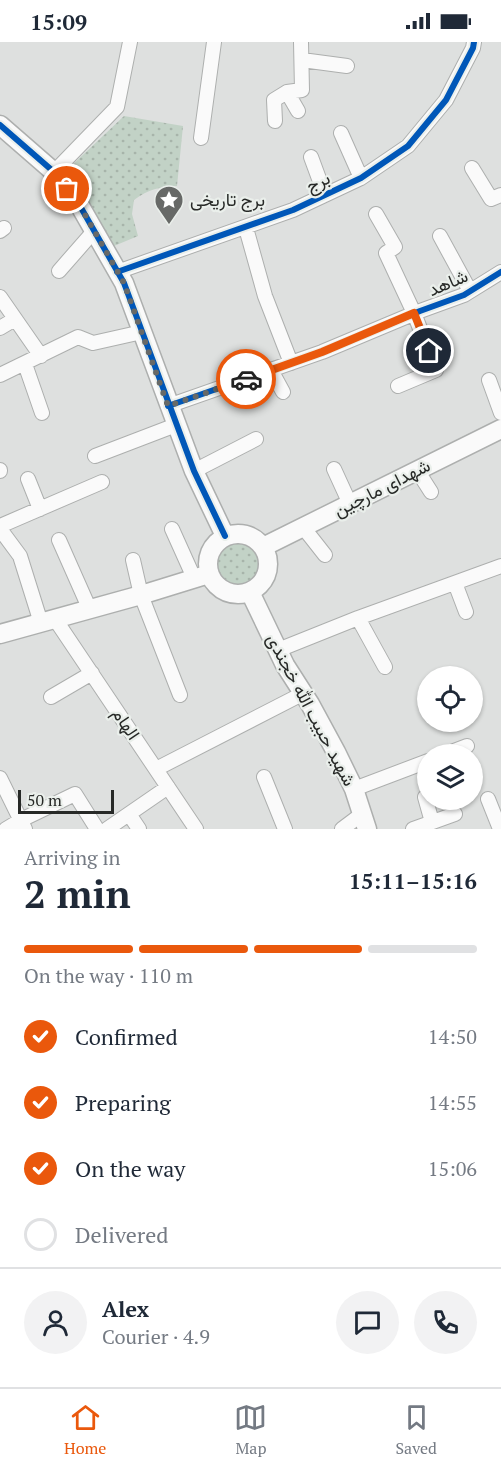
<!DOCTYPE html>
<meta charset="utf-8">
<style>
body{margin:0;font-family:"PT Serif",Vazirmatn,serif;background:#f2f2f3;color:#1f2937;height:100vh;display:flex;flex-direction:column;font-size:22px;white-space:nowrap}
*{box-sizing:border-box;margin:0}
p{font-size:20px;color:#747a83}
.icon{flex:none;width:33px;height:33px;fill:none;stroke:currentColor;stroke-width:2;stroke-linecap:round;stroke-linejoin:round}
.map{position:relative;height:787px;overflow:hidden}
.details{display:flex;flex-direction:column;background:#fff;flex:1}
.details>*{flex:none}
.tools{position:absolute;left:417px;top:624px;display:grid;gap:12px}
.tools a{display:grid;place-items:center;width:66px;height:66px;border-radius:50%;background:#fff;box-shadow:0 2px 4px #0004;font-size:30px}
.scale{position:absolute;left:18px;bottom:15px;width:96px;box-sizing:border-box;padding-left:6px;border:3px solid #272927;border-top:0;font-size:16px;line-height:21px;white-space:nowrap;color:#272927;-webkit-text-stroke:4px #eaefeb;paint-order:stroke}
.pin{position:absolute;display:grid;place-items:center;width:51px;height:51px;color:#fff;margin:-26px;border:3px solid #fff;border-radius:50%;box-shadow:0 2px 6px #0007}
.courier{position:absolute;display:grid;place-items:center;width:60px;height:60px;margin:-30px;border:4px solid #ea580c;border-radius:50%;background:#fff;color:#222;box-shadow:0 2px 8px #0007}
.headline em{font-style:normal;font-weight:700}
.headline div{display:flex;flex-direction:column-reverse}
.headline{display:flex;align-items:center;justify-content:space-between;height:102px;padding:0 24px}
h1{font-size:39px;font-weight:700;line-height:45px}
.bar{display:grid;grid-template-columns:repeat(4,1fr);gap:9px 6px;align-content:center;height:72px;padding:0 24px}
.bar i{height:8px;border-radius:4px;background:#e0e1e3}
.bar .on{background:#ea580c}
.bar p{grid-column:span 4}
.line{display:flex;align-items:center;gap:15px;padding:0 24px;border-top:2px solid #e0e1e3}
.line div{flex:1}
.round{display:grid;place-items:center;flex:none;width:63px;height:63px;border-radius:32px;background:#f2f2f3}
ol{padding:0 24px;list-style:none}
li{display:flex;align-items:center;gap:18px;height:66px}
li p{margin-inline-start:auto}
li .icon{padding:6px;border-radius:50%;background:#ea580c;color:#fff;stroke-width:4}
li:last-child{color:#747a83}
li i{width:33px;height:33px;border:3px solid #e0e1e3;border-radius:50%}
.status{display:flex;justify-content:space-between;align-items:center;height:42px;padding:0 30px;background:#fff;direction:ltr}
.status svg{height:16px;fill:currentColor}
.dock{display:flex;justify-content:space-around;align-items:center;height:84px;border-top:2px solid #e0e1e3;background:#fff;font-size:16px;color:#747a83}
.dock a{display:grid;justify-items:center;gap:3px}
.dock .on{color:#ea580c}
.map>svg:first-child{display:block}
</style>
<div class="status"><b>15:09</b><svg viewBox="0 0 49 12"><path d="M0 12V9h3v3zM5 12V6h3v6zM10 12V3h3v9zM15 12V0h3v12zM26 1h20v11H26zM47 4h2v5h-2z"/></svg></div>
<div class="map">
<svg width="501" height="787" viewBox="0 0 501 787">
<defs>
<pattern id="green-dots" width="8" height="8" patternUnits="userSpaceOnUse" patternTransform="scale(1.5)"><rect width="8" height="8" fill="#c2d2c6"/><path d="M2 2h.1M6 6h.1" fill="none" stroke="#a7b4aa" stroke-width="1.8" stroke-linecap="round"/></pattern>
</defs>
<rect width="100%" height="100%" fill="#dee0df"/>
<path fill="url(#green-dots)" d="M 124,74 L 183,84 L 177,144 C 159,145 149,147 134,158 L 132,172 L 138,194 L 114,204 L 66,129 Z
M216 523a22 22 0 1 1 44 0a22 22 0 1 1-44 0Z"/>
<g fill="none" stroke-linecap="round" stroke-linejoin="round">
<g stroke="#adafae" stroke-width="16">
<path id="minor" d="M 302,18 L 347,24
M 287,50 L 298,69
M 275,79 L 274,58 L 287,50 L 302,48 L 301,0
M 341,91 L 361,136
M 201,96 L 214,0
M 311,115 L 325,153
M 472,126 L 491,157 L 501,153
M 54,130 L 117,65 L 130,0
M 376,172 L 395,205 L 386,211 L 414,271 L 436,328 L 398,344
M 246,186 L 265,254 L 291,321
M 0,189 L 4,186
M 440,194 L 470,249
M 59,229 L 94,189
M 117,230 L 293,168 L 361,136 L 408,104 L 446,58 L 473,6 L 474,0
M 0,255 L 41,314
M 0,286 L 15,277
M 25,322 L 42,371
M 271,328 L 283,350
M 0,333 L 78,295 L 93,301 L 142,290
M 489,338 L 501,371
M 168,364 L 322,310 L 420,269 L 464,253 L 501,230
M 95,414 L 176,383
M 334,427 L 350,462
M 0,428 L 0,429
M 417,428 L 431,450
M 194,429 L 256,397
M 28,437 L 40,467
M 0,484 L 102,440
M 303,485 L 325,513
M 0,487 L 20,514 L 41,581
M 172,487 L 194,536
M 59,498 L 90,568
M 133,518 L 141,553 L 180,653
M 455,541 L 466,570
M 358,576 L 385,625
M 55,577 L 196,787
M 278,608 L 358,576 L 501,524
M 51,655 L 92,631
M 446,712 L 467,704
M 156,727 L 304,651
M 264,735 L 285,787
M 0,736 L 25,787
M 354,747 L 428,719
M 425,755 L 432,780
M 488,757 L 500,787
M 129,772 L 139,787
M 6,787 L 21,778 L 75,752 L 97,787
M 107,787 L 168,745
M 342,787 L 362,772
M 413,787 L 455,772"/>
</g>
<g stroke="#adafae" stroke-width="21">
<path id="tertiary" d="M 0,83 L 54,130 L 80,164 L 124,241 L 194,429 L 225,494
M208 522a30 30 0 1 1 60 0a30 30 0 1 1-60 0Z
M 263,505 L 501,387
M 250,550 L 285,623 L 310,662 L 336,710 L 354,747 L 367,787
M 0,592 L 141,553 L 209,532"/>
</g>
<use href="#minor" stroke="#fafafa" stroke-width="14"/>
<use href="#tertiary" stroke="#fafafa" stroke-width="18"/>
<g stroke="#eaefeb" stroke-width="10">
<path id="cycleway" d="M 0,83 L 54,130 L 80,164 L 124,241 L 194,429 L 225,494
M 117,230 L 293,168 L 361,136 L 408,104 L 446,58 L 473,6 L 474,0
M 168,364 L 322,310 L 420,269 L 464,253 L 501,230"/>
</g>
<use href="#cycleway" stroke="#0057b8" stroke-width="6"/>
</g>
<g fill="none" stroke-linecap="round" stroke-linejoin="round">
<path stroke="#676967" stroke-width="6" stroke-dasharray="0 10.8" d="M 67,147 L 80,164 L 124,241 L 168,364 L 246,337"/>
<path stroke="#ea580c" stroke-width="8" d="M 246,337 L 322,310 L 414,271 L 429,309"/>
</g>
<defs>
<g id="sight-pin" transform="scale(1.5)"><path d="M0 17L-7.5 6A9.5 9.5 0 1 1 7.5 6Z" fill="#676967" stroke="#eaefeb"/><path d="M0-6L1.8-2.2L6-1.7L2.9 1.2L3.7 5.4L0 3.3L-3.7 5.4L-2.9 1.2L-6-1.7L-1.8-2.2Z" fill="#fff"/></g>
</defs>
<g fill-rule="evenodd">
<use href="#sight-pin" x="169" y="158"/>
</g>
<g text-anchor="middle" stroke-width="4.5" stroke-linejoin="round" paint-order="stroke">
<g font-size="18" fill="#272927" stroke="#eaefeb">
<text transform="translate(318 140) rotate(-26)" y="6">برج</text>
<text transform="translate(448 241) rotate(-23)" y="6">شاهد</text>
<text transform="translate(382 446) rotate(-27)" y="6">شهدای مارچین</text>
<text transform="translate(311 668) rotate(62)" y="6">شهید حبیب الله خجندی</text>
<text transform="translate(126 682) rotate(56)" y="6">الهام</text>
</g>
<g font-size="18" fill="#272927" stroke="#eaefeb" text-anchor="start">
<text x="190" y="164">برج تاریخی</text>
</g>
</g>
</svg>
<div class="tools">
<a><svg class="icon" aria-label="locate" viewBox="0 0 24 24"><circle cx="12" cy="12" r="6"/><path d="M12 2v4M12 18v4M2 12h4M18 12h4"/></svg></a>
<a><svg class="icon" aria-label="layers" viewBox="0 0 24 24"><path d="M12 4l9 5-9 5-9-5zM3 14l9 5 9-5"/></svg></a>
</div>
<div class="scale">50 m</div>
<div class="pin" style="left:67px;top:147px;background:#ea580c"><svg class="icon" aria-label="bag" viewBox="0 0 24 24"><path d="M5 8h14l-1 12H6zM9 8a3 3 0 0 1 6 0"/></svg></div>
<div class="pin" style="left:429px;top:309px;background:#1f2937"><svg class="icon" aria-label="home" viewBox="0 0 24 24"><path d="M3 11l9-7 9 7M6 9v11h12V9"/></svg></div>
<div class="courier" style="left:246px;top:337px"><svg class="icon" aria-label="car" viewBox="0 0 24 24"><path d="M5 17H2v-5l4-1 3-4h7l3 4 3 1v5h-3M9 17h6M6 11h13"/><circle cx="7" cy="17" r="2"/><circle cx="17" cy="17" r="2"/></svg></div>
</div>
<section class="details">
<div class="headline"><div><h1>2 min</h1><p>Arriving in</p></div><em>15:11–15:16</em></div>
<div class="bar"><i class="on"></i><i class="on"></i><i class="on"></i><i></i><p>On the way · 110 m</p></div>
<ol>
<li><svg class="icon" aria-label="check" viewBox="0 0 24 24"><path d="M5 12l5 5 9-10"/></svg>Confirmed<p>14:50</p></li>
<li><svg class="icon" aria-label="check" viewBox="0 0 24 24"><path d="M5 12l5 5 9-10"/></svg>Preparing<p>14:55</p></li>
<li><svg class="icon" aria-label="check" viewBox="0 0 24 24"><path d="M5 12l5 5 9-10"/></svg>On the way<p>15:06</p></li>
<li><i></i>Delivered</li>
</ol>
<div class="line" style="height:108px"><a class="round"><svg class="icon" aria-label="person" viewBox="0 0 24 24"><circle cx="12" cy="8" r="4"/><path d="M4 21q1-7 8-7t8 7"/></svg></a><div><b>Alex</b><p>Courier · 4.9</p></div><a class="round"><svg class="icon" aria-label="chat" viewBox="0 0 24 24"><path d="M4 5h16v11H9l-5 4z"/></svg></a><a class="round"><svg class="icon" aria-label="phone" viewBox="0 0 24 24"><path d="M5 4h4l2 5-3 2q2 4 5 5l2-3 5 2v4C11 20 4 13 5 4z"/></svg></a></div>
</section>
<nav class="dock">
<a class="on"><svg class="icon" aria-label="home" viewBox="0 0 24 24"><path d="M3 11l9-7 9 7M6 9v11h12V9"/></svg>Home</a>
<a><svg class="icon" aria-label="map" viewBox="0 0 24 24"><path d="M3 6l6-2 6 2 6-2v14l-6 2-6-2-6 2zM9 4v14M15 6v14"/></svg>Map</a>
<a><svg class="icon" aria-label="saved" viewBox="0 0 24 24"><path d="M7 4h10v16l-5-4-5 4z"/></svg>Saved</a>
</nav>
